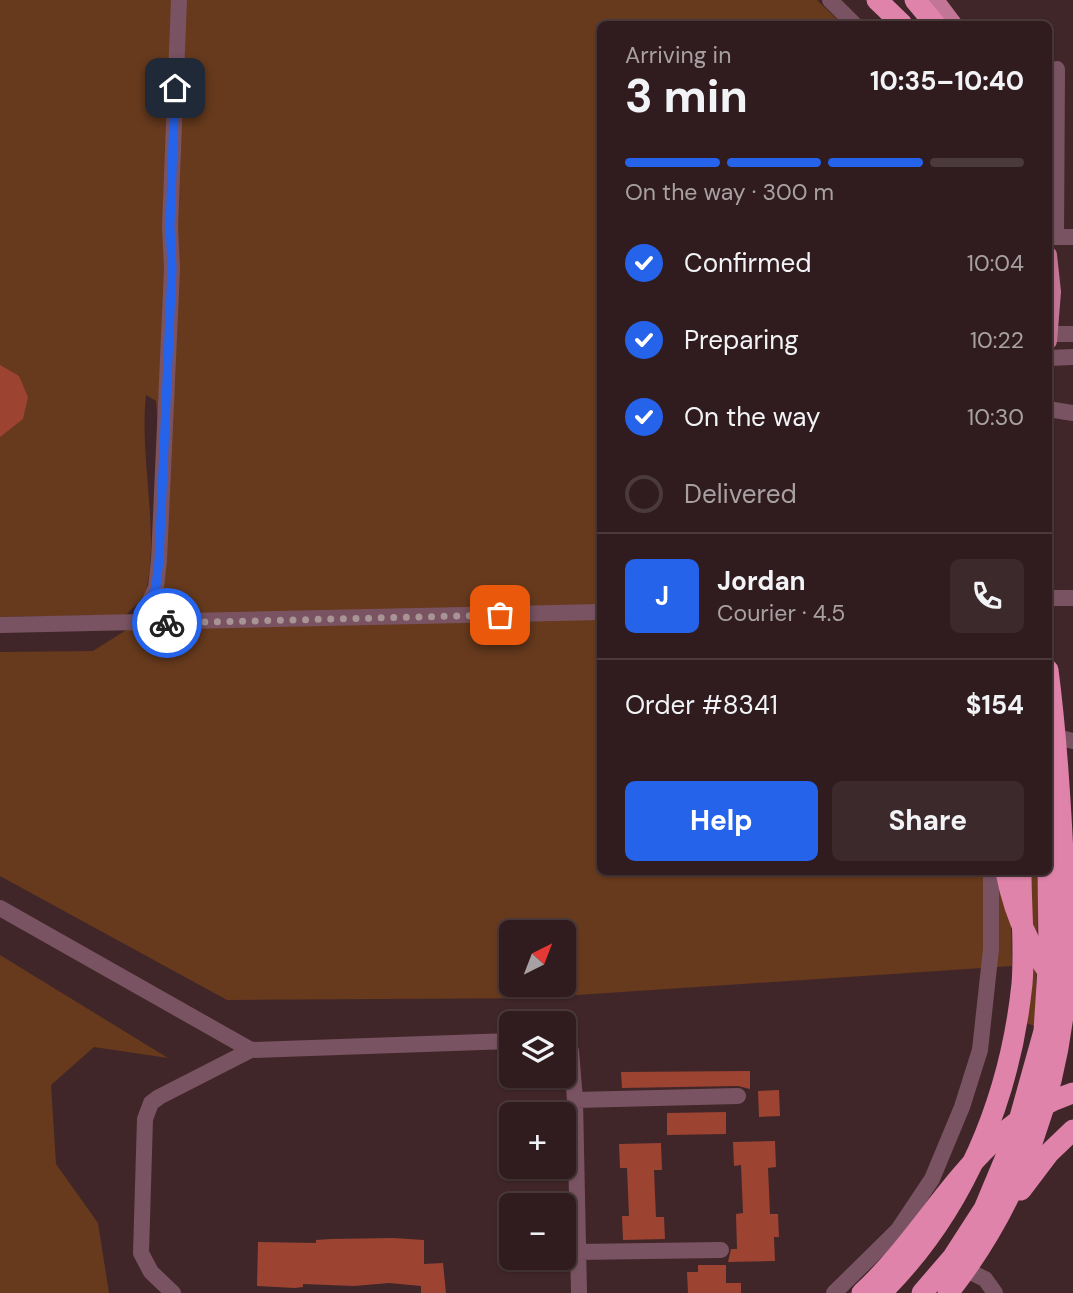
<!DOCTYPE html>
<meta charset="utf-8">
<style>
body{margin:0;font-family:"DM Sans",sans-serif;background:#3c292b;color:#f1f3f6;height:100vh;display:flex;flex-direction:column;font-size:26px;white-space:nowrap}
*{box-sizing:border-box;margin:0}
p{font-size:23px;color:#a8a1a4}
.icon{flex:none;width:38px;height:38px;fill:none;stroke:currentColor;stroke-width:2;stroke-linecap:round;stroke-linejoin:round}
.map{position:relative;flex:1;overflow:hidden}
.panel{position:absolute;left:597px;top:21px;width:455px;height:854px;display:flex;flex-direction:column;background:#301c1e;border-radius:10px;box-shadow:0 2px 5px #0004,0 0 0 2px #4b3a3c}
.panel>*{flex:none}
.needle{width:46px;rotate:42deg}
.tools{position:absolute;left:499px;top:920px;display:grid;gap:14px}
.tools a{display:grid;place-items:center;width:77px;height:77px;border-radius:10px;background:#301c1e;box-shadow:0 2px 5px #0004,0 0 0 2px #4b3a3c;font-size:35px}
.pin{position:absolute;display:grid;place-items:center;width:60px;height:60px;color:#fff;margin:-30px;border-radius:14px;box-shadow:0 4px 10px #0006}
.courier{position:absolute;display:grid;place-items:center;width:70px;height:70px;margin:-35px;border:5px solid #2563eb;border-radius:50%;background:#fff;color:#222;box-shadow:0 2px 9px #0007}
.overview em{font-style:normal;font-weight:700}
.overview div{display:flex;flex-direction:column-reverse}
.overview{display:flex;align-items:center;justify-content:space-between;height:119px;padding:0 28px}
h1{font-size:46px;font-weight:700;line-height:52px}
.bar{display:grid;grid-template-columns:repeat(4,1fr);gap:10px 7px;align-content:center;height:84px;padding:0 28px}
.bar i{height:9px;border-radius:5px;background:#4b3a3c}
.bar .active{background:#2563eb}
.bar p{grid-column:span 4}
.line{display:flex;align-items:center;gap:18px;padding:0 28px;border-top:2px solid #4b3a3c}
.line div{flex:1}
.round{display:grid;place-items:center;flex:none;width:74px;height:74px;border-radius:10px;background:#3c292b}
ol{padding:0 28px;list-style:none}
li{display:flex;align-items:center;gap:21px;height:77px}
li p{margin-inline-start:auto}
li .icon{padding:7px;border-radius:50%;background:#2563eb;color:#fff;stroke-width:4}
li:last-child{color:#a8a1a4}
li i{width:38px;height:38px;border:4px solid #4b3a3c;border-radius:50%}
.button{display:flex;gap:14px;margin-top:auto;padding:14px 28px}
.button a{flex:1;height:80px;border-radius:10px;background:#2563eb;color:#fff;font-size:28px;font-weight:700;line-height:80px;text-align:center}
.button a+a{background:#3c292b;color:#f1f3f6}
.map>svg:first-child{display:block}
</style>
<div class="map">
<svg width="1073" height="1293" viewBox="0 0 1073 1293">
<rect width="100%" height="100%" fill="#402628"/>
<path fill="#673a1d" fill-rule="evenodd" d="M 0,0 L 817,0 L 842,24 L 600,24 L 600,872 L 1010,872 L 1012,966 L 532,998 L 227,1000 L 0,876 L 0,652 L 93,651 L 161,608 L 166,521 L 156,401 L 146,395 C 139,456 160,535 146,590 C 144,599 132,608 126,615 L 0,617 ZM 511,933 L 564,933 L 564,985 L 511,985 Z
M 1028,872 L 1039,872 L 1035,1026 L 1026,1023 Z
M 0,955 L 168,1058 L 94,1047 L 51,1085 L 56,1164 L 98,1223 L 109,1293 L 0,1293 Z"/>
<path fill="#9c4332" d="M 0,365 L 19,376 L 28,397 L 23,419 L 0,437 Z
M 750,1071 L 750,1089 L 738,1086 L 622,1088 L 621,1072 Z
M 779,1090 L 780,1116 L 759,1117 L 758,1091 Z
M 726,1112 L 726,1134 L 667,1135 L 667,1113 Z
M 775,1141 L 776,1167 L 768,1168 L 770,1214 L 778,1214 L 779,1237 L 774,1237 L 775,1261 L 728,1262 L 731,1249 L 737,1249 L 736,1214 L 743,1213 L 741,1165 L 734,1166 L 733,1142 Z
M 661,1143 L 662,1170 L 654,1170 L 656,1217 L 664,1217 L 665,1239 L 623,1240 L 622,1216 L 629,1216 L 627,1168 L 620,1168 L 619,1144 Z
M 393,1238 L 424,1240 L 424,1264 L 443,1263 L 446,1293 L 421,1293 L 421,1286 L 389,1283 L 354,1286 L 303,1284 L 303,1287 L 295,1288 L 257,1286 L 258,1242 L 316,1243 L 316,1240 L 331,1239 Z
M 698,1265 L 726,1265 L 726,1283 L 741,1283 L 741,1293 L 688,1293 L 687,1272 L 698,1272 Z"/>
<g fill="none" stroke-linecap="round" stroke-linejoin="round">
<path stroke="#7a5362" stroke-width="16" d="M 830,0 L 854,24
M 1048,237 L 1073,237
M 1056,237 L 1057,69
M 1048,334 L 1073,334
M 1048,358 L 1073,357
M 1048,409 L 1073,413
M 1048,598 L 1073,598
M 140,624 L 156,587 L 159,560 L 172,269 L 170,226 L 179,0
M 0,625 L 600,612
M 1056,737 L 1073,741
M 0,908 L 251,1050
M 564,1042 L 571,1051 L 575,1100 L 579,1293
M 575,1100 L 738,1096
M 576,1252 L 721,1250
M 966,1270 L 985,1279 L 995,1293
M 173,1293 L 151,1272 L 141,1253 L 145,1119 L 151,1103 L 159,1097 L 251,1050 L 511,1041
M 834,1293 L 898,1230 L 932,1179 L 962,1107 L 980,1050 L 991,949 L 991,872"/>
<path stroke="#c37596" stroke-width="18" d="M 935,0 L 953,24
M 1048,255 L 1052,292 L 1048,341"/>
<path stroke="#e083aa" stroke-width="21" d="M 877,0 L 902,24
M 915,0 L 935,24
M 1021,1190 L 1049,1153 L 1073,1130
M 881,1293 C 964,1211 1010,1099 1022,984 C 1025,947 1021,908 1021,872
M 922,1293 L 953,1257 L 984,1209 L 1015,1135 L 1044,1031 L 1049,953 L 1048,866
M 948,1293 C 1021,1201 1063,1083 1067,965 C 1069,928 1064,891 1063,854 C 1060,792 1056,731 1048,670"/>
<path stroke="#e083aa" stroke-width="21" d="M 1006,872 C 1016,924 1037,963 1073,1002
M 862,1293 C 934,1227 974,1125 1073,1093"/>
</g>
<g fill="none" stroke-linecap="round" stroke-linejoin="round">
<path stroke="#a99495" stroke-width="7" stroke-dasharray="0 12.6" d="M 167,623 L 500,615"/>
<path stroke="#2563eb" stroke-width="9" d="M 167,623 L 140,624 L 156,587 L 159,560 L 172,269 L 170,226 L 175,88"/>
</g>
</svg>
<div class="tools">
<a><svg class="needle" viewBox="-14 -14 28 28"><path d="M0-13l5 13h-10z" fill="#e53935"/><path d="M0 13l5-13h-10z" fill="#a8a1a4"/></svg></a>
<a><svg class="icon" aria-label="layers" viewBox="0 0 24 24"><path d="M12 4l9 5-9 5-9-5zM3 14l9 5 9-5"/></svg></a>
<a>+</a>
<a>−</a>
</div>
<div class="pin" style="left:500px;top:615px;background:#ea580c"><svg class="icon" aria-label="bag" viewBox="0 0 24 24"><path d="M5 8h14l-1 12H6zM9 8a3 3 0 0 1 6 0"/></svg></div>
<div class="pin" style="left:175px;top:88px;background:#1f2937"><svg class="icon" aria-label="home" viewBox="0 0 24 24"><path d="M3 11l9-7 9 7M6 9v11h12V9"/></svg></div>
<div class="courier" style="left:167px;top:623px"><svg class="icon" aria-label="bike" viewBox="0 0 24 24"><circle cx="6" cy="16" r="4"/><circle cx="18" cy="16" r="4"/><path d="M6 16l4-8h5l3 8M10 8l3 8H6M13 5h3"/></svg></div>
<section class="panel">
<div class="overview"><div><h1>3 min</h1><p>Arriving in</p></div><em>10:35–10:40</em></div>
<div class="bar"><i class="active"></i><i class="active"></i><i class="active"></i><i></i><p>On the way · 300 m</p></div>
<ol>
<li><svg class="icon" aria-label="check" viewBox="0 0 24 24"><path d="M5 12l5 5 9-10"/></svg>Confirmed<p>10:04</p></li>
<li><svg class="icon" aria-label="check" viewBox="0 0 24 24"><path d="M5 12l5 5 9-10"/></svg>Preparing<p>10:22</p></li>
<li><svg class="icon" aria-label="check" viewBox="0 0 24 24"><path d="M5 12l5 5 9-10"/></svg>On the way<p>10:30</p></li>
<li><i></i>Delivered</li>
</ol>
<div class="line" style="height:126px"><b class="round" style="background:#2563eb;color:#fff">J</b><div><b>Jordan</b><p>Courier · 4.5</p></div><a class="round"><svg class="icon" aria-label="phone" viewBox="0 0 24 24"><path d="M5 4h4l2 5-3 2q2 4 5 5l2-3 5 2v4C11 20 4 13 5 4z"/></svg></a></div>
<div class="line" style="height:91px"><div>Order #8341</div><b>$154</b></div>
<div class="button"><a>Help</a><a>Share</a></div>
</section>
</div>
